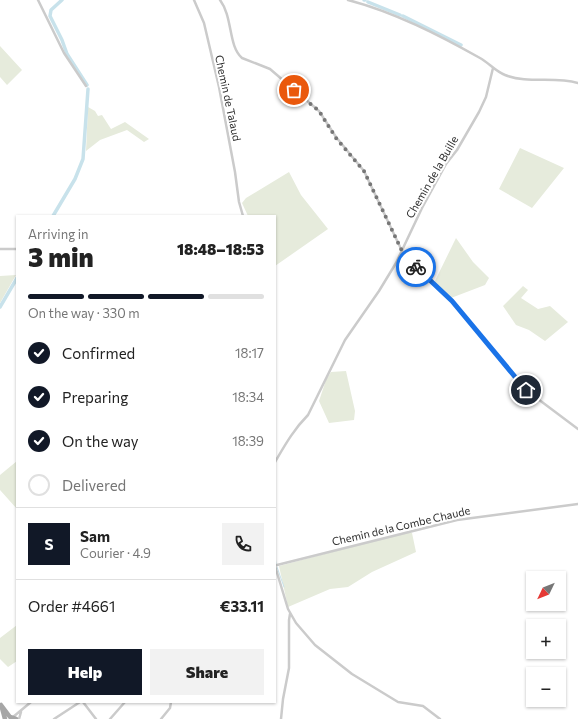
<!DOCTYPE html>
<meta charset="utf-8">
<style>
body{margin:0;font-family:Commissioner,sans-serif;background:#f2f2f2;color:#222;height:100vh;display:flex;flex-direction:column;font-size:15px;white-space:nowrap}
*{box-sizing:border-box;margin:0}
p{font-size:13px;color:#767676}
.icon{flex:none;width:22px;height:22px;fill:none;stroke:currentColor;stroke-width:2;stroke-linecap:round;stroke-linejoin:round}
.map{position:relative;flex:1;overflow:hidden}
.sheet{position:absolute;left:16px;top:215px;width:260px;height:488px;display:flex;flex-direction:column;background:#fff;border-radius:0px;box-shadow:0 1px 3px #0004}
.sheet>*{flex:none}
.needle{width:26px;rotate:227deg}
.controls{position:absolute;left:526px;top:571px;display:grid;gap:8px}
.controls a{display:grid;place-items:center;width:40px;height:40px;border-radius:0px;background:#fff;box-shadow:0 1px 3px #0004;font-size:20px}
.pin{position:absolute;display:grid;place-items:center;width:34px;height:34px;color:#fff;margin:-17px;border:2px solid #fff;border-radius:50%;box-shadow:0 1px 4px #0007}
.courier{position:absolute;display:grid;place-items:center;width:40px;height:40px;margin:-20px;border:3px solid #1a73e8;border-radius:50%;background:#fff;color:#222;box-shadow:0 1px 5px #0007}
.summary em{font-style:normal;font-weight:800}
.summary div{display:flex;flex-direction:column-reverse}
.summary{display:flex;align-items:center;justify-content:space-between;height:68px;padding:0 12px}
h1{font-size:26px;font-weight:800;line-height:30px}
.bar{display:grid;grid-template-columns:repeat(4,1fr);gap:6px 4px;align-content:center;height:48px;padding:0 12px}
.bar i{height:5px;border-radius:3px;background:#e0e0e0}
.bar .current{background:#111827}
.bar p{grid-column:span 4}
.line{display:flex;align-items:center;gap:10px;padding:0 12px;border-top:1px solid #e0e0e0}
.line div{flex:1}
.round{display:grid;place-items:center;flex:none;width:42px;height:42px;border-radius:0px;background:#f2f2f2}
ol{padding:0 12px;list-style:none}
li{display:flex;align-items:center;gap:12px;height:44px}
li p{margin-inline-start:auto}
li .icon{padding:4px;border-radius:50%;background:#111827;color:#fff;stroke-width:4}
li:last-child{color:#767676}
li i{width:22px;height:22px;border:2px solid #e0e0e0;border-radius:50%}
.action{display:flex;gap:8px;margin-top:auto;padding:8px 12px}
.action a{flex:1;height:46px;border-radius:0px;background:#111827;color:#fff;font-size:16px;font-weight:800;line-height:46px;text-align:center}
.action a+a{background:#f2f2f2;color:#222}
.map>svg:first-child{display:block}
</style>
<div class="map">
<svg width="578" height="719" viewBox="0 0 578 719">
<rect width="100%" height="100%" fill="#fff"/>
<path fill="#e6ebdc" d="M 0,46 L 22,70 L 7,85 L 0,77 Z
M 88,107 L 95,111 L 98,116 L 102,115 L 111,129 L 125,122 L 149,139 L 144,142 L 127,130 L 100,140 L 86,151 Z
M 520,148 L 564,168 L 532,208 L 499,189 Z
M 289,172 L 301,195 L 328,229 L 275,266 L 275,216 L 248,216 L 242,203 L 246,198 Z
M 456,238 L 473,262 L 489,278 L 485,285 L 451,298 L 434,283 Z
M 16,275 L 0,303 L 0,276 Z
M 523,286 L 528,290 L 521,298 L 538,309 L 550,306 L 568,322 L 545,341 L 529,330 L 516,325 L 503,306 Z
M 346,371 L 355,411 L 354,420 L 329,423 L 319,401 L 326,380 L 331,372 Z
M 17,461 L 17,509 L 0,490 L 0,475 Z
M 408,532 L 412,533 L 416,552 L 372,572 L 348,587 L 330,589 L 288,607 L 279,566 Z
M 17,625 L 17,661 L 8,667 L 0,659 L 0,638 Z"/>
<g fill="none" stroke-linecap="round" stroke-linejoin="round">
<path stroke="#c8e2eb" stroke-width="1" d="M 275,556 L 276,564
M 277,567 L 284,587"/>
<path stroke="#c8e2eb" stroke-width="3.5" d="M 62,0 L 51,10 L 50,16 L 62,40 L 67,54 L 87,85
M 364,0 L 365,0
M 368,2 L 400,15
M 403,16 L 461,45
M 53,216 L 75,179 L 83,159 L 88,89
M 0,307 L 17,278"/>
<path stroke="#cbcbcb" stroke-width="2.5" d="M 38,0 L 64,53 L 86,86
M 194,0 L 204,23 L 219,87 L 235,172 L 239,202 L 243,216
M 220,0 C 233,17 228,46 242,58 L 270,69 L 319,111 L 336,137 L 364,171 L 402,251 L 408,260 L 452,301 L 526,390 L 578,429
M 348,0 C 394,12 439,35 480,58 C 489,63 495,71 505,75 C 528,84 555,76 578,83
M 0,249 L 17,249
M 275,462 C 285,445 294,429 308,415 L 345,340 L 379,291 L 396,263 L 422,208 L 446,164 L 457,150 L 479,112 L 486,97 L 493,68
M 277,565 L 457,520 L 578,504
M 275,566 L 288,609 L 296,623 L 315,645 L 352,674 L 398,702 L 423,706 L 440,719
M 83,702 L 96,719
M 13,717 L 31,702
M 19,719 L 21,712
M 54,719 L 80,702
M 110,719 L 125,702
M 161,719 L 170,708 L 171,702
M 281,719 L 283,699 L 289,668 L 289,620 L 290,614"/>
<path stroke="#a6a6a6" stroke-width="4.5" d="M 1,705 L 10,717 L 16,719
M 2,708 L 5,719"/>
</g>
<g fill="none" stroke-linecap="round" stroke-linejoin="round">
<path stroke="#777" stroke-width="4" stroke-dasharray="0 7.2" d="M 294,90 L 319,111 L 336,138 L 364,171 L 402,251 L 416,267"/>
<path stroke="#1a73e8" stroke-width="5" d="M 416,267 L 452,301 L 526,390"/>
</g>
<g text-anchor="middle" stroke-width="4" stroke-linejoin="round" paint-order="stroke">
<g font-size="11" fill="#2e2e2e" stroke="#fff">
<text transform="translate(228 98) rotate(78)" y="4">Chemin de Talaud</text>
<text transform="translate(432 177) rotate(-60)" y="4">Chemin de la Buille</text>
<text transform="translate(401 526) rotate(-13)" y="4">Chemin de la Combe Chaude</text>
</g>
</g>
</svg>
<div class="controls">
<a><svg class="needle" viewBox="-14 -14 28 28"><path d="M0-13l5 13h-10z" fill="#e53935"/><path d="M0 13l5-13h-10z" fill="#767676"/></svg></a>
<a>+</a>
<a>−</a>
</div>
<div class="pin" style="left:294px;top:90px;background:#ea580c"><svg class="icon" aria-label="bag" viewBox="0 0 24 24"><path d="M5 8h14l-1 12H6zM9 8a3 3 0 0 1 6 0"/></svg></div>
<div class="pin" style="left:526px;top:390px;background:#1f2937"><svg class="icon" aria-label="home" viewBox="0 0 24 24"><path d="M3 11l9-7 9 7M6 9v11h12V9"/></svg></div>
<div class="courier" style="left:416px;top:267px"><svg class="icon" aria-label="bike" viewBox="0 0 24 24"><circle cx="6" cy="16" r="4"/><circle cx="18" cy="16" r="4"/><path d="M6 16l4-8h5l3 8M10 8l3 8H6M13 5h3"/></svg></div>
<section class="sheet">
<div class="summary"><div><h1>3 min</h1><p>Arriving in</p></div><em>18:48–18:53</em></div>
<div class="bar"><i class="current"></i><i class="current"></i><i class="current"></i><i></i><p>On the way · 330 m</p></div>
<ol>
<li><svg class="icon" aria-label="check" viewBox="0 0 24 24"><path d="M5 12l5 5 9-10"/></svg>Confirmed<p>18:17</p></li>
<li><svg class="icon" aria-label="check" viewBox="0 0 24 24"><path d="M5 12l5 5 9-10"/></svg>Preparing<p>18:34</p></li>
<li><svg class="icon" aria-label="check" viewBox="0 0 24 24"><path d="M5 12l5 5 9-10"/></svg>On the way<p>18:39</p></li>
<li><i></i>Delivered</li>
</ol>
<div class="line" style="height:72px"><b class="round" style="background:#111827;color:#fff">S</b><div><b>Sam</b><p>Courier · 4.9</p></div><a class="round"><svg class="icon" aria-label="phone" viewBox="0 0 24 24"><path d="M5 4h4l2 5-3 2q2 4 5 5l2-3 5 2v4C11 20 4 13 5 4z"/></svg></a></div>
<div class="line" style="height:52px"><div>Order #4661</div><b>€33.11</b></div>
<div class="action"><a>Help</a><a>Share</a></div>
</section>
</div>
